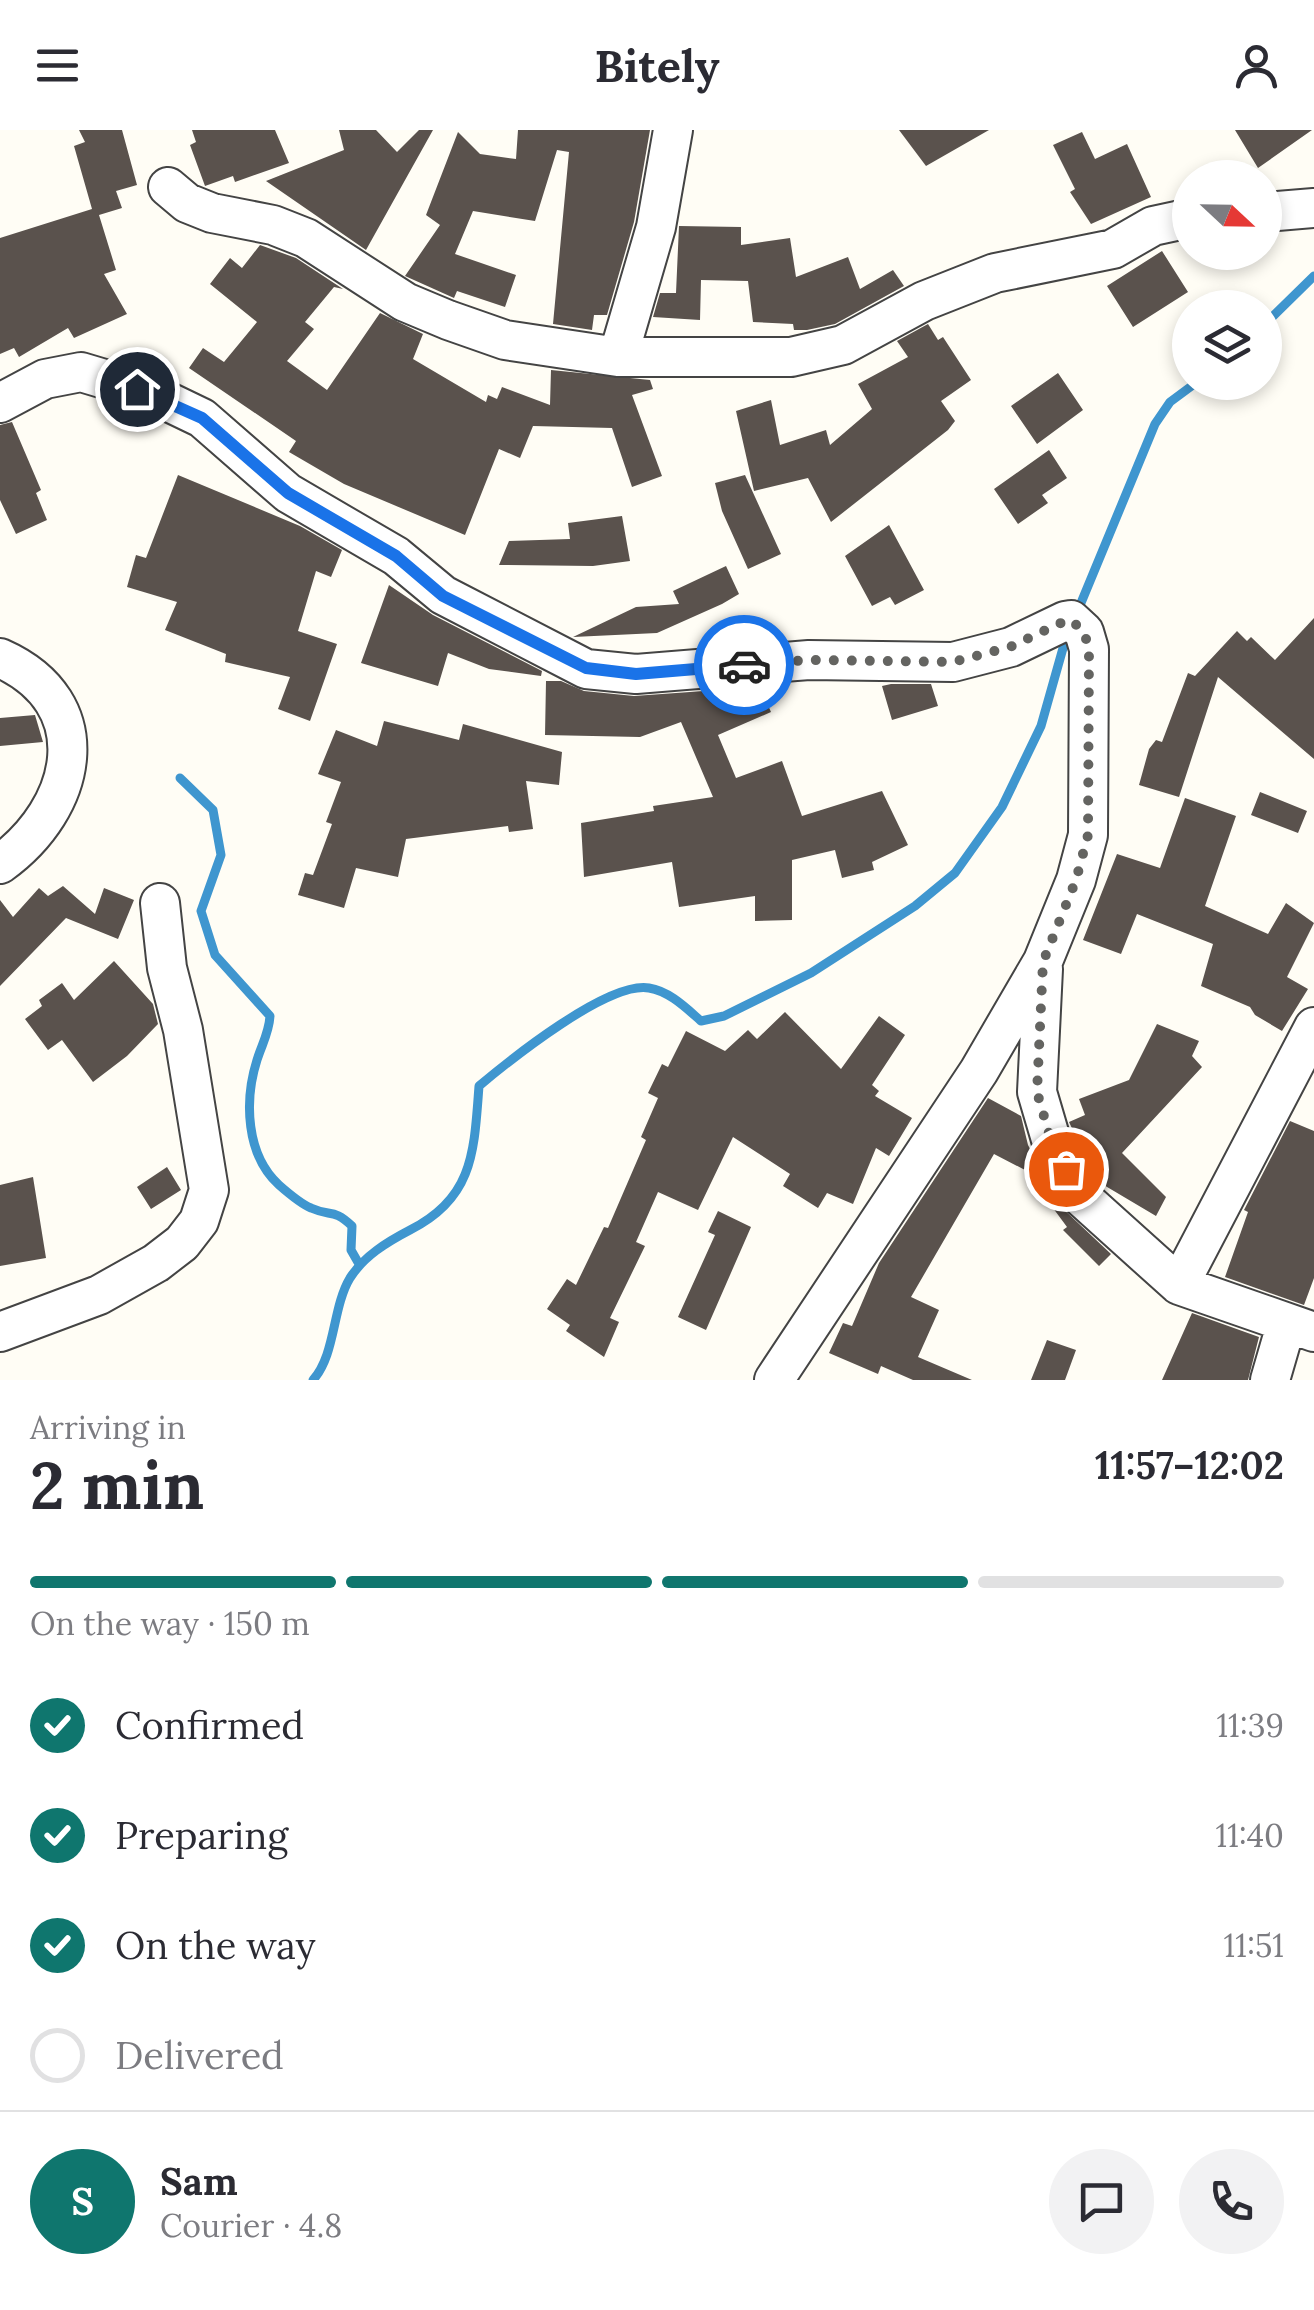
<!DOCTYPE html>
<meta charset="utf-8">
<style>
body{margin:0;font-family:Lora,serif;background:#f2f2f3;color:#2b2b33;height:100vh;display:flex;flex-direction:column;font-size:38px;white-space:nowrap}
*{box-sizing:border-box;margin:0}
p{font-size:32px;color:#7c7c81}
.icon{flex:none;width:55px;height:55px;fill:none;stroke:currentColor;stroke-width:2;stroke-linecap:round;stroke-linejoin:round}
.map{position:relative;height:1250px;overflow:hidden}
.sheet{display:flex;flex-direction:column;background:#fff;flex:1}
.sheet>*{flex:none}
.needle{width:65px;rotate:112deg}
.buttons{position:absolute;left:1172px;top:30px;display:grid;gap:20px}
.buttons a{display:grid;place-items:center;width:110px;height:110px;border-radius:50%;background:#fff;box-shadow:0 5px 15px #0003;font-size:50px}
.pin{position:absolute;display:grid;place-items:center;width:85px;height:85px;color:#fff;margin:-42px;border:5px solid #fff;border-radius:50%;box-shadow:0 2px 10px #0007}
.courier{position:absolute;display:grid;place-items:center;width:100px;height:100px;margin:-50px;border:8px solid #1a73e8;border-radius:50%;background:#fff;color:#222;box-shadow:0 2px 12px #0007}
.head em{font-style:normal;font-weight:700}
.head div{display:flex;flex-direction:column-reverse}
.head{display:flex;align-items:center;justify-content:space-between;height:170px;padding:0 30px}
h1{font-size:65px;font-weight:700;line-height:75px}
.bar{display:grid;grid-template-columns:repeat(4,1fr);gap:15px 10px;align-content:center;height:120px;padding:0 30px}
.bar i{height:12px;border-radius:8px;background:#e1e1e2}
.bar .active{background:#0f766e}
.bar p{grid-column:span 4}
.line{display:flex;align-items:center;gap:25px;padding:0 30px;border-top:2px solid #e1e1e2}
.line div{flex:1}
.round{display:grid;place-items:center;flex:none;width:105px;height:105px;border-radius:52px;background:#f2f2f3}
ol{padding:0 30px;list-style:none}
li{display:flex;align-items:center;gap:30px;height:110px}
li p{margin-inline-start:auto}
li .icon{padding:10px;border-radius:50%;background:#0f766e;color:#fff;stroke-width:4}
li:last-child{color:#7c7c81}
li i{width:55px;height:55px;border:5px solid #e1e1e2;border-radius:50%}
header{display:flex;justify-content:space-between;align-items:center;height:130px;padding:0 30px;background:#fff;font-size:45px;font-weight:700}
.map>svg:first-child{display:block}
</style>
<header><svg class="icon" aria-label="menu" viewBox="0 0 24 24"><path d="M4 6h16M4 12h16M4 18h16"/></svg>Bitely<svg class="icon" aria-label="person" viewBox="0 0 24 24"><circle cx="12" cy="8" r="4"/><path d="M4 21q1-7 8-7t8 7"/></svg></header>
<div class="map">
<svg width="1314" height="1250" viewBox="0 0 1314 1250">
<rect width="100%" height="100%" fill="#fffdf5"/>
<g fill="none" stroke-linecap="round" stroke-linejoin="round">
<path stroke="#3f96cf" stroke-width="9" d="M 1265,194 L 1314,146
M 1076,485 L 1155,294 L 1170,272 L 1197,252
M 180,648 L 213,680 L 221,725 L 201,781 L 215,825 L 270,886 C 269,903 262,914 257,930 C 244,971 246,1025 279,1055 C 287,1062 301,1074 311,1078 C 331,1087 333,1078 352,1096 L 351,1120 L 359,1134
M 313,1250 C 336,1224 332,1178 350,1148 C 364,1126 387,1112 410,1100 C 474,1068 474,1021 479,956 C 510,930 608,851 649,858 C 669,861 686,878 701,891 L 724,886 L 811,843 L 915,776 L 955,743 L 1002,677 L 1041,596 L 1067,504"/>
</g>
<path fill="#5a524d" d="M 79,0 L 122,0 L 137,55 L 116,61 L 122,78 L 99,85 L 116,140 L 104,144 L 127,184 L 74,208 L 68,198 L 19,227 L 14,218 L 0,224 L 0,108 L 92,79 L 74,16 L 85,12 Z
M 192,0 L 275,0 L 289,33 L 235,52 L 233,46 L 205,56 L 190,15 L 196,12 Z
M 339,0 L 376,0 L 397,22 L 419,0 L 433,0 L 366,120 L 266,51 L 344,20 Z
M 518,0 L 650,0 L 634,92 L 607,185 L 594,185 L 592,200 L 553,194 L 569,22 L 557,20 L 535,91 L 473,81 L 455,124 L 516,145 L 505,177 L 457,161 L 454,168 L 405,146 L 440,95 L 426,85 L 458,2 L 480,24 L 516,29 Z
M 899,0 L 989,0 L 926,36 Z
M 1235,0 L 1312,0 L 1258,38 Z
M 1082,2 L 1095,29 L 1127,14 L 1151,67 L 1091,94 L 1070,62 L 1075,59 L 1053,15 Z
M 679,96 L 741,97 L 741,115 L 790,108 L 796,147 L 848,127 L 860,159 L 893,140 L 904,156 L 835,194 L 807,200 L 794,200 L 793,194 L 753,192 L 748,151 L 701,150 L 700,190 L 653,187 L 660,163 L 676,163 Z
M 260,115 L 296,128 L 343,159 L 334,157 L 305,192 L 314,199 L 287,231 L 327,260 L 380,183 L 423,204 L 413,229 L 486,272 L 488,265 L 497,269 L 502,257 L 550,275 L 551,240 L 650,250 L 653,259 L 632,265 L 662,346 L 632,357 L 612,298 L 533,296 L 520,328 L 499,319 L 465,405 L 344,354 L 289,322 L 296,311 L 189,238 L 203,218 L 224,232 L 257,192 L 210,154 L 230,128 L 242,138 Z
M 1162,121 L 1188,162 L 1133,197 L 1107,156 Z
M 928,194 L 938,210 L 943,207 L 971,250 L 941,271 L 955,291 L 948,300 L 831,392 L 808,348 L 754,361 L 736,281 L 771,270 L 780,315 L 826,300 L 830,315 L 872,279 L 858,254 L 908,227 L 897,211 Z
M 1058,243 L 1083,280 L 1037,314 L 1011,276 Z
M 12,292 L 41,360 L 36,363 L 47,390 L 16,404 L 0,370 L 0,295 Z
M 1049,320 L 1067,348 L 1042,365 L 1048,373 L 1018,394 L 994,359 Z
M 178,345 L 300,396 L 342,420 L 331,447 L 316,441 L 298,501 L 337,514 L 310,591 L 278,579 L 290,547 L 225,532 L 226,524 L 165,500 L 177,472 L 127,457 L 136,425 L 146,428 Z
M 745,345 L 781,424 L 748,439 L 722,381 L 715,353 Z
M 622,386 L 630,431 L 593,436 L 499,435 L 509,411 L 570,409 L 568,393 Z
M 889,395 L 924,460 L 895,475 L 890,467 L 872,476 L 845,426 Z
M 726,436 L 739,464 L 722,474 L 657,503 L 573,507 L 636,477 L 679,474 L 673,461 Z
M 389,455 L 433,485 L 542,541 L 541,546 L 489,539 L 448,523 L 438,556 L 361,533 Z
M 1314,488 L 1314,629 L 1218,547 L 1179,667 L 1139,655 L 1149,619 L 1156,610 L 1162,612 L 1188,543 L 1195,546 L 1237,501 L 1247,511 L 1251,507 L 1275,530 Z
M 546,551 L 561,551 L 584,561 L 634,566 L 760,557 L 771,582 L 718,605 L 736,648 L 782,631 L 802,686 L 882,661 L 908,715 L 872,732 L 874,740 L 842,748 L 835,720 L 792,730 L 792,790 L 755,791 L 755,766 L 679,777 L 672,732 L 584,747 L 581,693 L 654,681 L 653,676 L 713,667 L 681,592 L 640,607 L 545,605 Z
M 891,554 L 931,554 L 938,576 L 892,590 L 882,556 Z
M 35,585 L 43,612 L 0,616 L 0,588 Z
M 384,591 L 459,610 L 463,594 L 562,622 L 559,655 L 526,651 L 533,699 L 509,702 L 508,696 L 406,709 L 398,747 L 356,738 L 344,778 L 298,765 L 305,743 L 313,745 L 332,694 L 326,692 L 341,652 L 318,644 L 336,600 L 377,616 Z
M 1260,662 L 1307,681 L 1298,703 L 1251,685 Z
M 1185,668 L 1236,686 L 1205,776 L 1268,804 L 1286,773 L 1314,793 L 1287,847 L 1308,859 L 1282,901 L 1255,885 L 1250,877 L 1201,856 L 1213,814 L 1137,784 L 1121,824 L 1083,810 L 1117,724 L 1160,738 Z
M 63,756 L 95,784 L 104,758 L 134,770 L 118,809 L 66,788 L 0,856 L 0,770 L 13,787 L 39,758 L 48,766 Z
M 114,831 L 153,874 L 158,894 L 127,926 L 93,952 L 62,910 L 48,920 L 25,889 L 42,876 L 39,870 L 62,853 L 74,870 Z
M 785,882 L 841,939 L 879,886 L 905,905 L 872,955 L 879,961 L 875,966 L 912,988 L 889,1026 L 876,1018 L 853,1074 L 827,1063 L 818,1078 L 783,1056 L 790,1044 L 733,1007 L 698,1080 L 658,1062 L 636,1112 L 645,1116 L 610,1188 L 619,1192 L 604,1227 L 566,1201 L 570,1195 L 547,1179 L 567,1149 L 576,1155 L 604,1097 L 608,1098 L 646,1010 L 641,1007 L 658,968 L 648,963 L 662,934 L 668,937 L 686,901 L 725,921 L 748,900 L 757,909 Z
M 1157,894 L 1199,911 L 1192,926 L 1202,937 L 1122,1023 L 1166,1067 L 1156,1086 L 1097,1051 L 1069,992 L 1085,985 L 1079,969 L 1129,950 Z
M 988,968 L 1021,986 L 1028,1015 L 1059,1075 L 1111,1124 L 1099,1136 L 1063,1100 L 1067,1097 L 1025,1040 L 994,1024 L 911,1167 L 939,1180 L 918,1227 L 972,1250 L 913,1250 L 881,1236 L 878,1244 L 829,1223 L 843,1193 L 852,1196 L 879,1133 Z
M 1290,991 L 1314,1001 L 1314,1148 L 1304,1175 L 1225,1147 L 1248,1082 L 1244,1080 Z
M 167,1037 L 181,1060 L 151,1079 L 137,1057 Z
M 33,1047 L 46,1128 L 0,1136 L 0,1055 Z
M 718,1081 L 751,1097 L 706,1200 L 678,1187 L 715,1105 L 708,1102 Z
M 1192,1183 L 1259,1207 L 1248,1250 L 1162,1250 Z
M 1047,1210 L 1076,1220 L 1065,1250 L 1031,1250 Z"/>
<g fill="none" stroke-linecap="round" stroke-linejoin="round">
<g stroke="#444" stroke-width="42">
<path id="minor" d="M 168,57 L 187,73 L 212,83 L 273,95 L 306,108 L 405,172 L 448,190 L 505,210 L 618,227 L 791,227 L 843,215 L 924,171 L 995,143 L 1113,119 L 1153,96 L 1190,88
M 1265,82 L 1314,78
M 618,227 L 656,97 L 673,0
M 0,273 L 45,249 L 81,242 L 148,262 L 202,288 L 288,363 L 396,426 L 443,465 L 586,539 L 636,544 L 809,530 L 953,532 L 1011,517 L 1065,491 L 1071,490 L 1084,502 L 1089,519 L 1088,705 L 1076,750 L 1043,831 L 979,941 L 774,1250
M 0,528 C 101,573 78,678 0,734
M 1043,839 L 1037,962 L 1052,1013 L 1079,1065 L 1179,1155 L 1314,1202
M 1179,1155 L 1314,897
M 0,1202 L 99,1165 L 156,1133 L 182,1113 L 199,1091 L 209,1060 L 183,900 L 167,838 L 160,773
M 1270,1250 L 1286,1195"/>
</g>
<use href="#minor" stroke="#fff" stroke-width="38"/>
</g>
<g fill="none" stroke-linecap="round" stroke-linejoin="round">
<path stroke="#646461" stroke-width="10" stroke-dasharray="0 18" d="M 744,535 L 809,530 L 953,532 L 1010,517 L 1065,491 L 1071,490 L 1084,502 L 1089,519 L 1088,705 L 1076,750 L 1043,832 L 1037,962 L 1052,1014 L 1066,1039"/>
<path stroke="#1a73e8" stroke-width="12" d="M 137,259 L 202,288 L 288,363 L 396,426 L 443,466 L 586,538 L 636,544 L 744,535"/>
</g>
</svg>
<div class="buttons">
<a><svg class="needle" viewBox="-14 -14 28 28"><path d="M0-13l5 13h-10z" fill="#e53935"/><path d="M0 13l5-13h-10z" fill="#7c7c81"/></svg></a>
<a><svg class="icon" aria-label="layers" viewBox="0 0 24 24"><path d="M12 4l9 5-9 5-9-5zM3 14l9 5 9-5"/></svg></a>
</div>
<div class="pin" style="left:1066px;top:1039px;background:#ea580c"><svg class="icon" aria-label="bag" viewBox="0 0 24 24"><path d="M5 8h14l-1 12H6zM9 8a3 3 0 0 1 6 0"/></svg></div>
<div class="pin" style="left:137px;top:259px;background:#1f2937"><svg class="icon" aria-label="home" viewBox="0 0 24 24"><path d="M3 11l9-7 9 7M6 9v11h12V9"/></svg></div>
<div class="courier" style="left:744px;top:535px"><svg class="icon" aria-label="car" viewBox="0 0 24 24"><path d="M5 17H2v-5l4-1 3-4h7l3 4 3 1v5h-3M9 17h6M6 11h13"/><circle cx="7" cy="17" r="2"/><circle cx="17" cy="17" r="2"/></svg></div>
</div>
<section class="sheet">
<div class="head"><div><h1>2 min</h1><p>Arriving in</p></div><em>11:57–12:02</em></div>
<div class="bar"><i class="active"></i><i class="active"></i><i class="active"></i><i></i><p>On the way · 150 m</p></div>
<ol>
<li><svg class="icon" aria-label="check" viewBox="0 0 24 24"><path d="M5 12l5 5 9-10"/></svg>Confirmed<p>11:39</p></li>
<li><svg class="icon" aria-label="check" viewBox="0 0 24 24"><path d="M5 12l5 5 9-10"/></svg>Preparing<p>11:40</p></li>
<li><svg class="icon" aria-label="check" viewBox="0 0 24 24"><path d="M5 12l5 5 9-10"/></svg>On the way<p>11:51</p></li>
<li><i></i>Delivered</li>
</ol>
<div class="line" style="height:180px"><b class="round" style="background:#0f766e;color:#fff">S</b><div><b>Sam</b><p>Courier · 4.8</p></div><a class="round"><svg class="icon" aria-label="chat" viewBox="0 0 24 24"><path d="M4 5h16v11H9l-5 4z"/></svg></a><a class="round"><svg class="icon" aria-label="phone" viewBox="0 0 24 24"><path d="M5 4h4l2 5-3 2q2 4 5 5l2-3 5 2v4C11 20 4 13 5 4z"/></svg></a></div>
</section>
